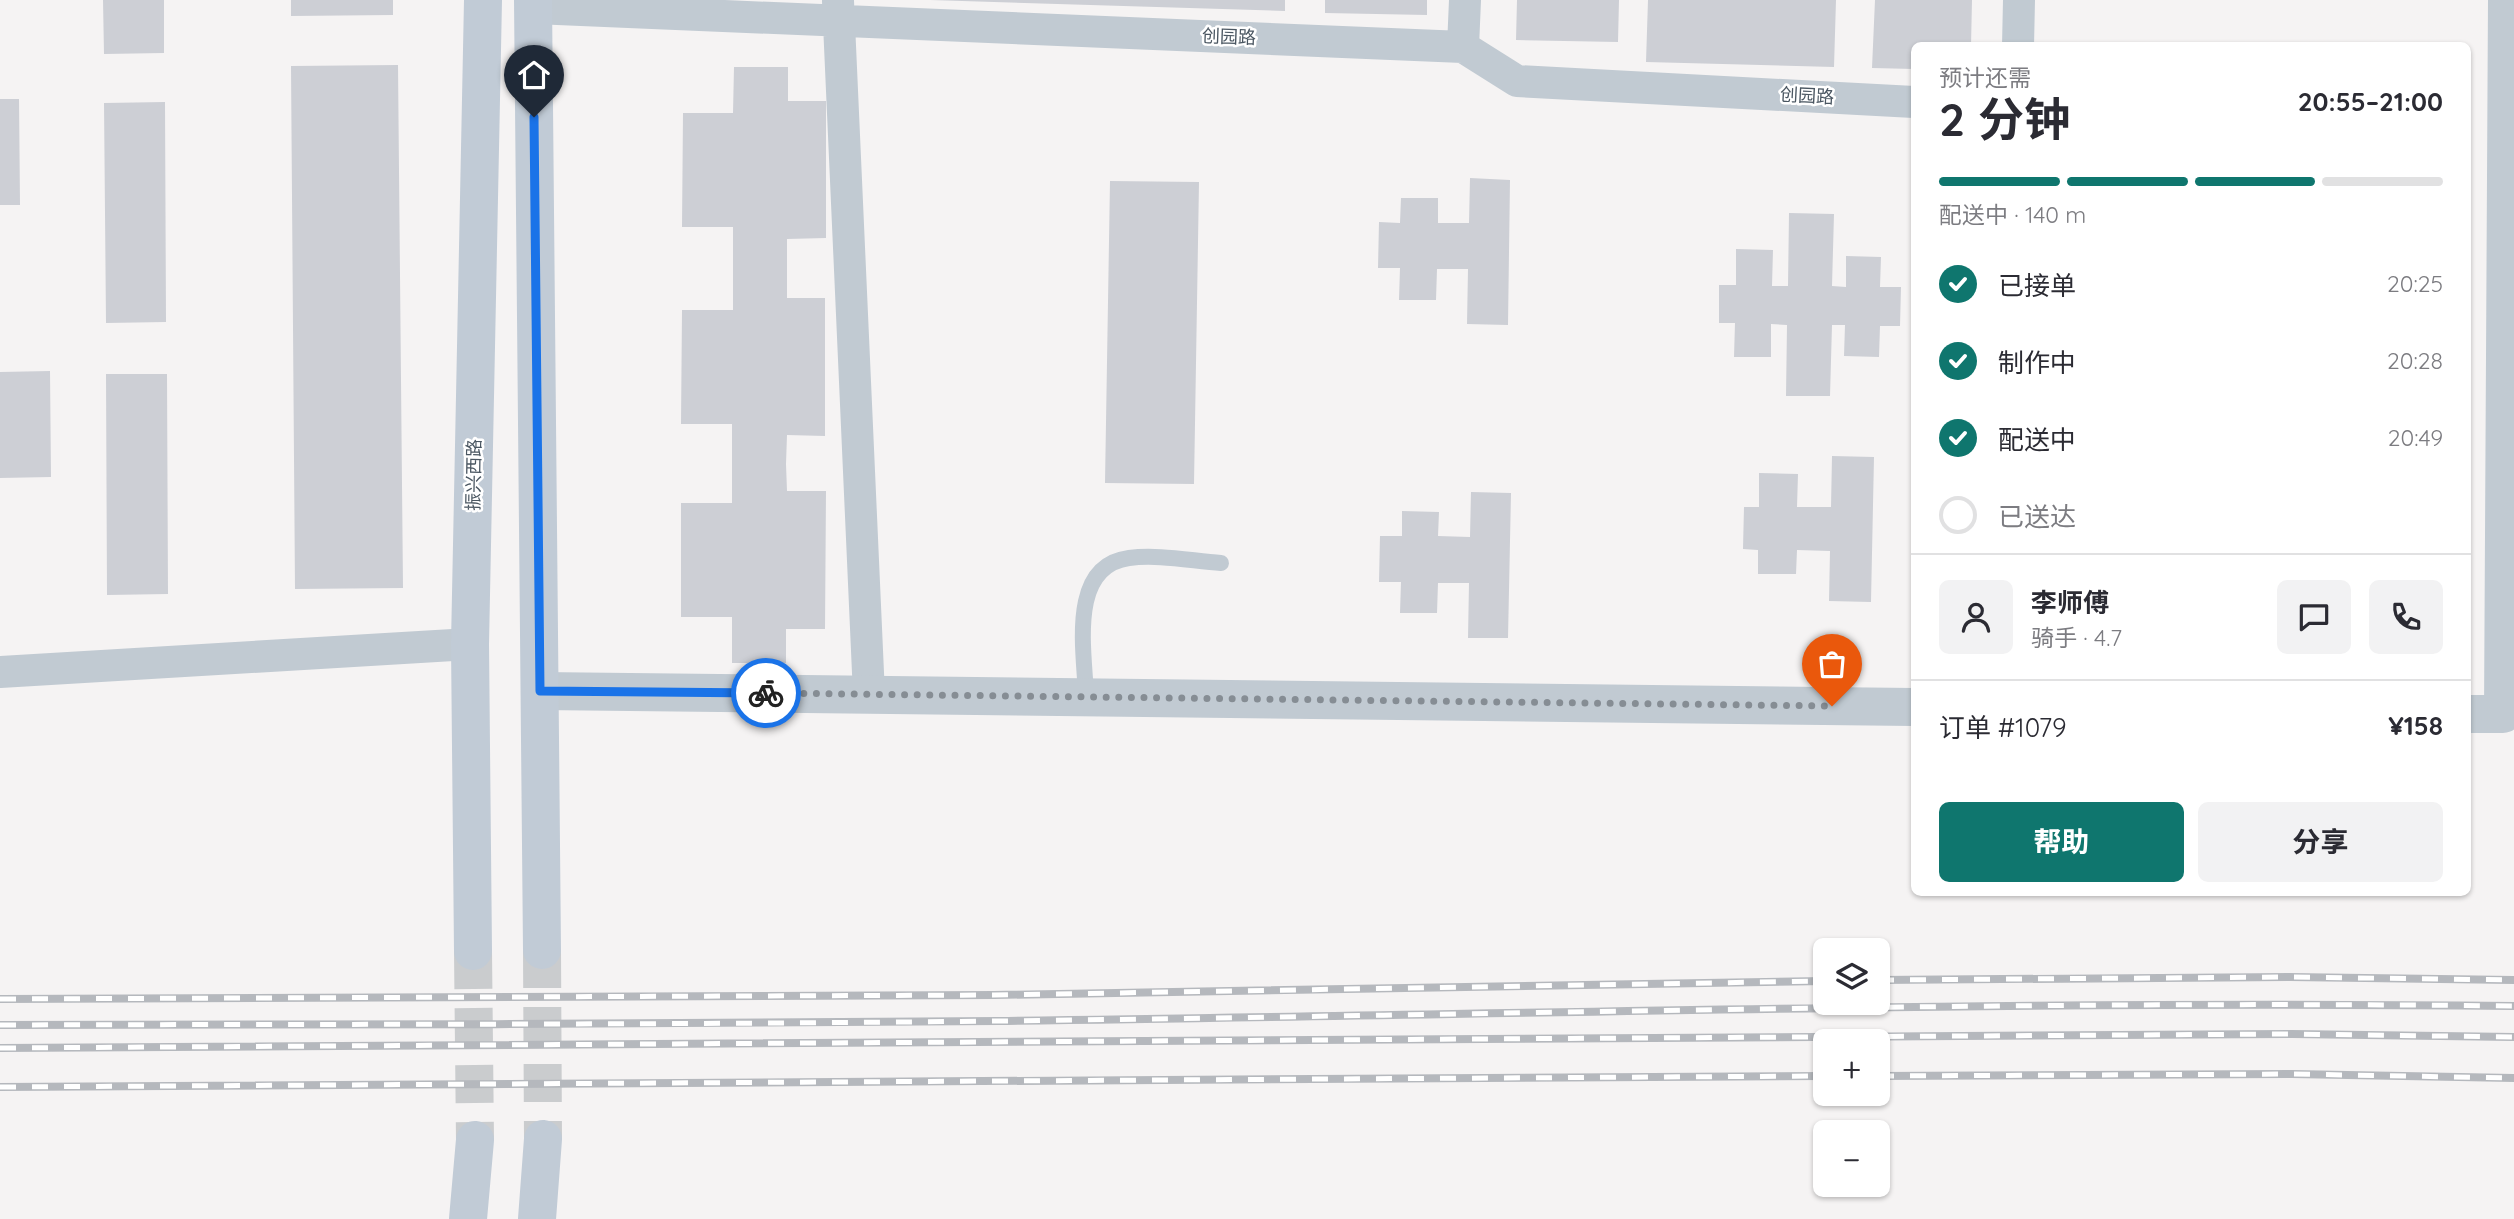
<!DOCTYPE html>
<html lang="zh">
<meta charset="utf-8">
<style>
body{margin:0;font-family:Quicksand,"Noto Sans SC",sans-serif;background:#f2f2f3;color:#2b2b33;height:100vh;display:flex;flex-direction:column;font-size:26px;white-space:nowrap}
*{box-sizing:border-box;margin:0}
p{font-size:23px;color:#7c7c81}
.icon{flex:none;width:38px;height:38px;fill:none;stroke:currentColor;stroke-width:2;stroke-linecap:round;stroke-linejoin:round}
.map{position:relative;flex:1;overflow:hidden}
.sheet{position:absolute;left:1911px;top:42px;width:560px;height:854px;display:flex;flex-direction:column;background:#fff;border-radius:10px;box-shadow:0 2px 5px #0004}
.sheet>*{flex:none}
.fabs{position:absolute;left:1813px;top:938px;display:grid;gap:14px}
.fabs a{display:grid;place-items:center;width:77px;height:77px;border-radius:10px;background:#fff;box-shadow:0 2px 5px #0004;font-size:35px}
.pin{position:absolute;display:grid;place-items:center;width:60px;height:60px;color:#fff;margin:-72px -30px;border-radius:50% 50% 50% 0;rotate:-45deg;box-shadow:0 0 7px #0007}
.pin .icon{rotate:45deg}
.courier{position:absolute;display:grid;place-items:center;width:70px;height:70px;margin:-35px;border:5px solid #1a73e8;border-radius:50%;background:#fff;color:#222;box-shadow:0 2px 9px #0007}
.summary em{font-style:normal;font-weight:700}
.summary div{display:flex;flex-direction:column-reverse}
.summary{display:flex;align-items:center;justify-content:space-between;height:119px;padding:0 28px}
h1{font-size:46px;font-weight:700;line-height:52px}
.bar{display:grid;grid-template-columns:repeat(4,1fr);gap:10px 7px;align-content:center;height:84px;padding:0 28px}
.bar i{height:9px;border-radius:5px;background:#e1e1e2}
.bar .selected{background:#0f766e}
.bar p{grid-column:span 4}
.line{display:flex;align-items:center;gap:18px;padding:0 28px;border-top:2px solid #e1e1e2}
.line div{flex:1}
.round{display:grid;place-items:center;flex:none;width:74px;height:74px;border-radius:10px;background:#f2f2f3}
ol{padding:0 28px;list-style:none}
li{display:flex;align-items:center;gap:21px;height:77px}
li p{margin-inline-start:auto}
li .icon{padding:7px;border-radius:50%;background:#0f766e;color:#fff;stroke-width:4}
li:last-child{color:#7c7c81}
li i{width:38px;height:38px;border:4px solid #e1e1e2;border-radius:50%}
.action{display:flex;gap:14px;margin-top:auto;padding:14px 28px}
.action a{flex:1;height:80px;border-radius:10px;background:#0f766e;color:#fff;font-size:28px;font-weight:700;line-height:80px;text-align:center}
.action a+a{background:#f2f2f3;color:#2b2b33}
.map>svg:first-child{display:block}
</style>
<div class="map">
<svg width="2514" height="1219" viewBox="0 0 2514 1219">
<rect width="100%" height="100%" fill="#f5f3f3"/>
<path fill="#cdcfd5" d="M 103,0 L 164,0 L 164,53 L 104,54 Z
M 291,0 L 393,0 L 393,15 L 291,16 Z
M 930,0 L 1285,0 L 1285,11 Z
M 1325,0 L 1427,0 L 1427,15 L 1325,13 Z
M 1517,0 L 1619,0 L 1618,42 L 1516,40 Z
M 1648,0 L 1836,0 L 1834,67 L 1646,62 Z
M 1875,0 L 1972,0 L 1971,46 L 1914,46 L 1914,69 L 1872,68 Z
M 398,65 L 403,588 L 295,589 L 291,66 Z
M 734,67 L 788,67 L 788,101 L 826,101 L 826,238 L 787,239 L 787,298 L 825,298 L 825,436 L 787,435 L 786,464 L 787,491 L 826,491 L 825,629 L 786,629 L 786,663 L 732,663 L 732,617 L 681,617 L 681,503 L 732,503 L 732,424 L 681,424 L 682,310 L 733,310 L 733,227 L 682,227 L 683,113 L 733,113 Z
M 0,99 L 19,99 L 20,205 L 0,205 Z
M 165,102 L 166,322 L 106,323 L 104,103 Z
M 1470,178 L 1510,180 L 1508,325 L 1467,324 L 1468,269 L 1437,269 L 1436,300 L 1399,300 L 1400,268 L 1378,268 L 1379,222 L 1400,223 L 1401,198 L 1438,198 L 1438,223 L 1469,223 Z
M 1110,181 L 1199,182 L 1194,484 L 1105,483 Z
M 1789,213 L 1834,214 L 1832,286 L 1846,287 L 1846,256 L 1881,257 L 1880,287 L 1901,287 L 1900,326 L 1880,326 L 1879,357 L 1844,356 L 1845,325 L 1832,325 L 1830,396 L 1786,396 L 1787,325 L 1771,324 L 1771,357 L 1734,357 L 1735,323 L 1719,323 L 1719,285 L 1736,285 L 1736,249 L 1773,250 L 1772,286 L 1788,286 Z
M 50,371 L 51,477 L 0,478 L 0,372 Z
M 106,374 L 167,374 L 168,594 L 107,595 Z
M 1832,456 L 1874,457 L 1871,602 L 1829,601 L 1830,551 L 1797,550 L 1796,574 L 1758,574 L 1758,550 L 1743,549 L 1744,507 L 1759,507 L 1759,473 L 1798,474 L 1797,507 L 1831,507 Z
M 1471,492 L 1511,493 L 1508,638 L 1468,638 L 1469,583 L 1438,583 L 1437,613 L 1400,613 L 1401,582 L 1379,582 L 1380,536 L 1402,536 L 1402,511 L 1439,512 L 1438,536 L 1470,537 Z"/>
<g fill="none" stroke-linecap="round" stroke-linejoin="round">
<path stroke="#caccce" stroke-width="38" stroke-dasharray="38 19" stroke-linecap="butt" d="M 542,950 L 543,1139
M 473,951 L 475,1140"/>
<path stroke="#c1cad2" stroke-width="16" d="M 1086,697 C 1085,654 1067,566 1129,558 C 1158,554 1192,561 1221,563"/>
<path stroke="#c1cad2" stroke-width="32" d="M 838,1 L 869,695
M 534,8 L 1463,47 L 1517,81 L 1914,102
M 2018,46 L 2019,0
M 1463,47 L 1465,0
M 0,672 L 470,644"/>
<path stroke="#c1cad2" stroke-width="38" d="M 540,691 L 1914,707
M 2468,714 L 2503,714 L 2507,0"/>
<path stroke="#c1cbd6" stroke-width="38" d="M 533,0 L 542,950
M 473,951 L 470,644 L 483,0
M 468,1219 L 475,1140
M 537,1219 L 543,1139"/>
<g stroke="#b5b8bd" stroke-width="8">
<path id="rail" d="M 1878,980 L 2290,977 L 2514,980
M 0,999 L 994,995 L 1825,981
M 0,1025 C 333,1024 665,1025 998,1021 C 1503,1015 2009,1000 2514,1006
M 0,1048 L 2292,1034 L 2514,1037
M 1878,1076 L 2292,1074 L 2514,1078
M 0,1087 L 1825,1076"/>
</g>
<use href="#rail" stroke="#fff" stroke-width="5" stroke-dasharray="16" stroke-linecap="butt"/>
</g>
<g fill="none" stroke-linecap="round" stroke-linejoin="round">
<path stroke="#868d94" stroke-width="7" stroke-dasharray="0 12.6" d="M 766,693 L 1832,706"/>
<path stroke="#1a73e8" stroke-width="9" d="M 534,117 L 540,691 L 766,693"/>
</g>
<g text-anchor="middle" stroke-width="5" stroke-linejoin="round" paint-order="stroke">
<g font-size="18" fill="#4a5661" stroke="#fff">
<text transform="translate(1229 37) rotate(2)" y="6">创园路</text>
<text transform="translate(1807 96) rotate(3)" y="6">创园路</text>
<text transform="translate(474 475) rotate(-89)" y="6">振兴西路</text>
</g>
</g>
</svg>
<div class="fabs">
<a><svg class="icon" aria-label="layers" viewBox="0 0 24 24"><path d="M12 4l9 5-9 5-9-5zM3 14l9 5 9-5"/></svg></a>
<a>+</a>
<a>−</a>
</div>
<div class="pin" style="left:1832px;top:706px;background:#ea580c"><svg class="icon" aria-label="bag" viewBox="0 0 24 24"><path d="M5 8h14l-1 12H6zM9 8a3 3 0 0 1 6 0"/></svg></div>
<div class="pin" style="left:534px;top:117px;background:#1f2937"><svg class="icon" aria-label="home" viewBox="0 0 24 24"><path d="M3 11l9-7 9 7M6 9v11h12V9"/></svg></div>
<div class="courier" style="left:766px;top:693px"><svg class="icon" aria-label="bike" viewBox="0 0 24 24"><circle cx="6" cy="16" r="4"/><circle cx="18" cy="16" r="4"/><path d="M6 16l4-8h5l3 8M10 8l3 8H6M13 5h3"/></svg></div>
<section class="sheet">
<div class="summary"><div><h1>2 分钟</h1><p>预计还需</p></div><em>20:55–21:00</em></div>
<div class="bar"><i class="selected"></i><i class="selected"></i><i class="selected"></i><i></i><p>配送中 · 140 m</p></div>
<ol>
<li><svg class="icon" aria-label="check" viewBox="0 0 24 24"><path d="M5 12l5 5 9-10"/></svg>已接单<p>20:25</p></li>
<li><svg class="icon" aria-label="check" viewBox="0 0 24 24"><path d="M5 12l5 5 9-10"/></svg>制作中<p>20:28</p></li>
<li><svg class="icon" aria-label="check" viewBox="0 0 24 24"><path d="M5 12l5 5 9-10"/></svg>配送中<p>20:49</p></li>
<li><i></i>已送达</li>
</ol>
<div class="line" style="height:126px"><a class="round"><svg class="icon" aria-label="person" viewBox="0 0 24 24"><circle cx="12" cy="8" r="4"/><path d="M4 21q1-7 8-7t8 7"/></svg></a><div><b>李师傅</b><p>骑手 · 4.7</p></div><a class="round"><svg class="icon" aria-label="chat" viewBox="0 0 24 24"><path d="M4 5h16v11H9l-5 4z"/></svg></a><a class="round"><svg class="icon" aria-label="phone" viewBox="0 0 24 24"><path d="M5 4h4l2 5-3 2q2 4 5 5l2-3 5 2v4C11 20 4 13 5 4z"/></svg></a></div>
<div class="line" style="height:91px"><div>订单 #1079</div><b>¥158</b></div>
<div class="action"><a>帮助</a><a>分享</a></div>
</section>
</div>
